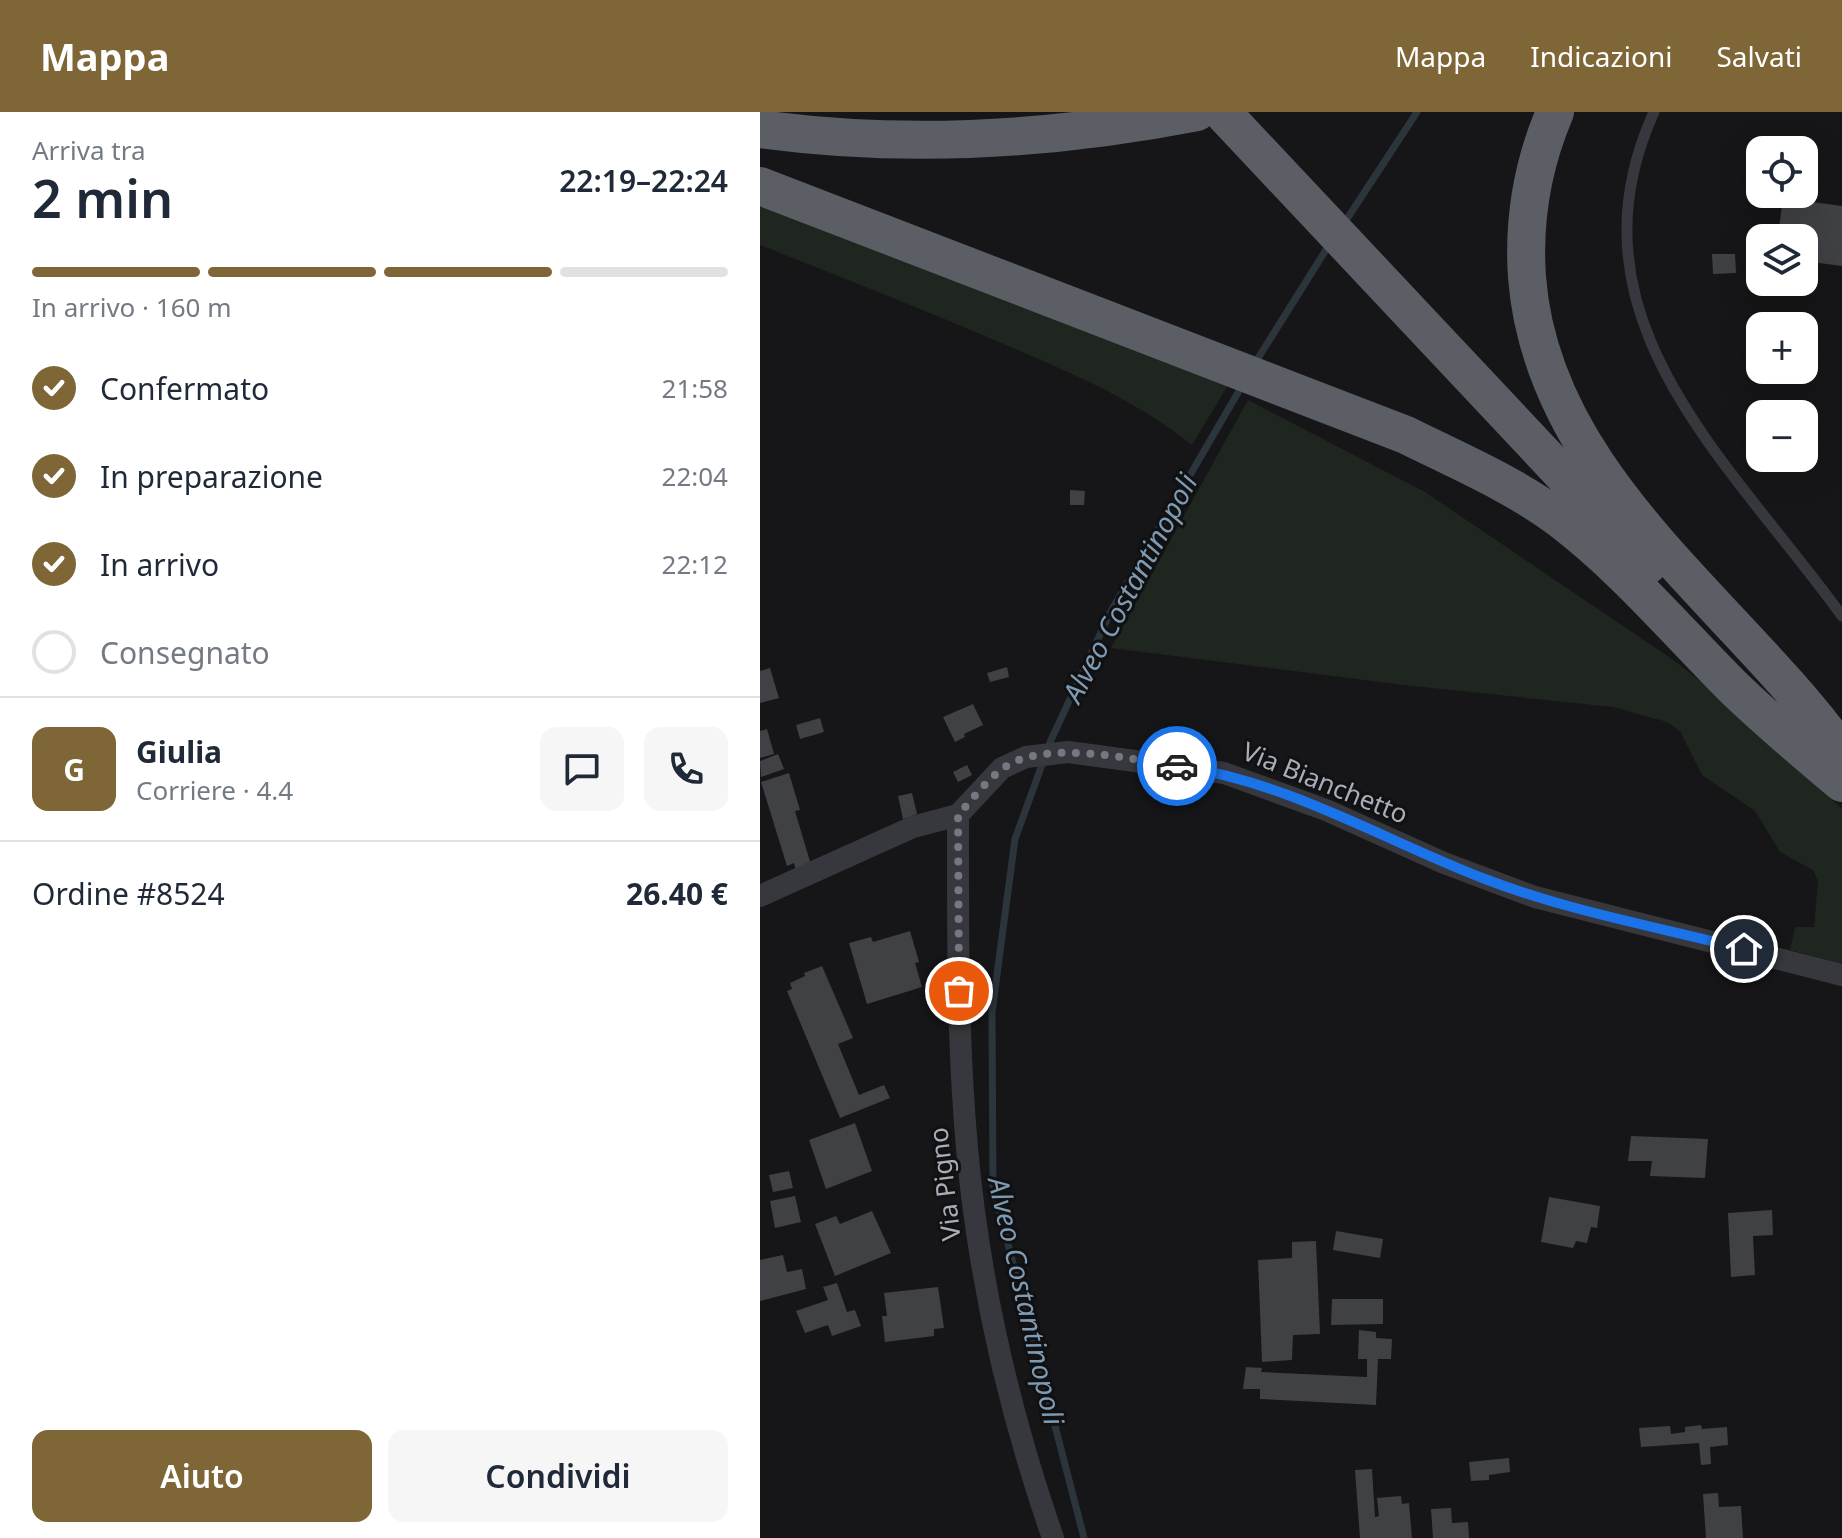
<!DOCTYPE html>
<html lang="it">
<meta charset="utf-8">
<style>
body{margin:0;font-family:"Noto Sans",sans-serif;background:#f6f6f7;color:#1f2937;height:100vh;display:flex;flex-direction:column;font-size:30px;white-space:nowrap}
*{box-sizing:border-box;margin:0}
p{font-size:26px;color:#747a83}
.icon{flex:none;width:44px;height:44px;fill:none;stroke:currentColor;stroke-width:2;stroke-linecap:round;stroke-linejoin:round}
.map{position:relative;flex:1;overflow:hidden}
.sheet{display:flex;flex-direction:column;background:#fff;width:760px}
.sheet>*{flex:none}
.fabs{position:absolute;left:986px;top:24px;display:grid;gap:16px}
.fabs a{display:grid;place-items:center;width:72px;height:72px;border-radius:16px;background:#fff;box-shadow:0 8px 32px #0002;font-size:40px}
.pin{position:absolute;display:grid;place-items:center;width:68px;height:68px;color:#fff;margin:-34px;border:4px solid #fff;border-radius:50%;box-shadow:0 2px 8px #0007}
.courier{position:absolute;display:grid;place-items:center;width:80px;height:80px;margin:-40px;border:6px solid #1a73e8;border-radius:50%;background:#fff;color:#222;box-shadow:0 2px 10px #0007}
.headline em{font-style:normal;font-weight:600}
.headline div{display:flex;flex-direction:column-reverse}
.headline{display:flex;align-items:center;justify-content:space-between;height:136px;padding:0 32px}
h1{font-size:52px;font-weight:600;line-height:60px}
.bar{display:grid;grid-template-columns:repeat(4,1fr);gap:12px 8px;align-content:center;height:96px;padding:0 32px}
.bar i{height:10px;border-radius:6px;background:#e0e1e3}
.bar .current{background:#7e6636}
.bar p{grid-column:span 4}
.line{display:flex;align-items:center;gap:20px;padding:0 32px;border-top:2px solid #e0e1e3}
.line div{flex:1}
.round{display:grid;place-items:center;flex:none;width:84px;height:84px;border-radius:16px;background:#f6f6f7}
ol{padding:0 32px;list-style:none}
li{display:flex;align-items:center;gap:24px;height:88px}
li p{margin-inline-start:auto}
li .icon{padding:8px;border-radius:50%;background:#7e6636;color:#fff;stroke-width:4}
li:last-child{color:#747a83}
li i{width:44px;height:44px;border:4px solid #e0e1e3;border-radius:50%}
.action{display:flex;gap:16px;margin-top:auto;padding:16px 32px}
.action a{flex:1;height:92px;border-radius:16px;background:#7e6636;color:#fff;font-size:32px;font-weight:600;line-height:92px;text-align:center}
.action a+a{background:#f6f6f7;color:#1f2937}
header{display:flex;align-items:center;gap:48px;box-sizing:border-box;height:112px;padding:0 40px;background:#7e6636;color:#fff}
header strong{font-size:38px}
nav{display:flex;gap:44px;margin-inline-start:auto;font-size:28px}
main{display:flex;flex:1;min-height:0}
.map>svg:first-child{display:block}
</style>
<header>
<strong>Mappa</strong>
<nav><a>Mappa</a><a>Indicazioni</a><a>Salvati</a></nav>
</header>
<main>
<section class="sheet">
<div class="headline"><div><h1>2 min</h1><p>Arriva tra</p></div><em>22:19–22:24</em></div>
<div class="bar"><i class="current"></i><i class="current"></i><i class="current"></i><i></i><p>In arrivo · 160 m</p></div>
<ol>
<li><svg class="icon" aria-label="check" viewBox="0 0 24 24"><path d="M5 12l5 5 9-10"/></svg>Confermato<p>21:58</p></li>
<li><svg class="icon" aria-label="check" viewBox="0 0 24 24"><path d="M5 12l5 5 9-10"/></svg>In preparazione<p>22:04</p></li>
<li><svg class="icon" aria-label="check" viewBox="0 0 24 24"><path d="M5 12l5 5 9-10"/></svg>In arrivo<p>22:12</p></li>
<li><i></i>Consegnato</li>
</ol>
<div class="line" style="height:144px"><b class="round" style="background:#7e6636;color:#fff">G</b><div><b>Giulia</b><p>Corriere · 4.4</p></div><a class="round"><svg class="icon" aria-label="chat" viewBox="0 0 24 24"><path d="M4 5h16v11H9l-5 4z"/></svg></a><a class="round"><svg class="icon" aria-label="phone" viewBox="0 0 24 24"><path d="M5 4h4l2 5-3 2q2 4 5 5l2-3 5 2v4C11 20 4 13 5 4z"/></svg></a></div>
<div class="line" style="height:104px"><div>Ordine #8524</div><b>26.40 €</b></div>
<div class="action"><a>Aiuto</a><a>Condividi</a></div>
</section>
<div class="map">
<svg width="1082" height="1426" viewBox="0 0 1082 1426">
<rect width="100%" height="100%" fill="#161618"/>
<path fill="#1e261f" d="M 0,88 L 456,269 L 467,275 L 432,333 C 375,287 306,259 239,230 C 160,196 80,165 0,133 Z
M 488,288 L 665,380 L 912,547 L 976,597 L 1082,697 L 1082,852 L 1030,838 L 1035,815 L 1054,815 L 1058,769 L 1053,758 L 1020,740 L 995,699 L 942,663 L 920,619 L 907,610 L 853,595 L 644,573 L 351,536 Z"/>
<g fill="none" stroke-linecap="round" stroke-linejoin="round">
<path stroke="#2c353c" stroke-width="7" d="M 583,113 L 657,0
M 495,251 L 569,133
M 324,1426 L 233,1074 L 232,900 L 255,727 L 291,628 L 351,499 L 483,272"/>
</g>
<path fill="#404145" d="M 1023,86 L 1082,94 L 1082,154 L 1044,149 L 1043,119 L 1019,116 Z
M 952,142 L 975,142 L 976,161 L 953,162 Z
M 310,378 L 325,379 L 324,393 L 310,393 Z
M 247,555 L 249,565 L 230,570 L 227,561 Z
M 10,556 L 19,586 L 0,591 L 0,559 Z
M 213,592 L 223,613 L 204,622 L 205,625 L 195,630 L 183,605 Z
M 60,606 L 64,620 L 40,627 L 36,613 Z
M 7,617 L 14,642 L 0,646 L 0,619 Z
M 18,642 L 24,657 L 1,665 L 0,649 Z
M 207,653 L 212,663 L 198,670 L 193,660 Z
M 29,661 L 40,698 L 35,699 L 51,753 L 36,759 L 34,751 L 27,754 L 1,670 Z
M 152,681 L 157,702 L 143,707 L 138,684 Z
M 150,819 L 159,850 L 155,851 L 162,875 L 107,892 L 89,831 L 111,825 L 113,830 Z
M 62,854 L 93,926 L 78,932 L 99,983 L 124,973 L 130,986 L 80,1006 L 27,879 L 32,877 L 30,871 L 45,864 L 44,861 Z
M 95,1011 L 112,1059 L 66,1077 L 49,1028 Z
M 871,1024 L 948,1027 L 945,1066 L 890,1064 L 892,1049 L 868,1049 Z
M 29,1059 L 33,1076 L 13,1080 L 9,1063 Z
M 35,1084 L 41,1110 L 15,1116 L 10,1089 Z
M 789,1085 L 840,1094 L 837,1116 L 831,1115 L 827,1131 L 816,1129 L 813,1136 L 781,1130 Z
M 1012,1098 L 1013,1123 L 993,1124 L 995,1163 L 971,1165 L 968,1101 Z
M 112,1099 L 131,1141 L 75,1164 L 55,1112 L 76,1104 L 80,1112 Z
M 576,1119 L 623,1127 L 620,1146 L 573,1138 Z
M 556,1129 L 560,1222 L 533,1223 L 532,1248 L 502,1250 L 498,1148 L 532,1146 L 532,1130 Z
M 23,1143 L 27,1160 L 42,1157 L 46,1177 L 0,1189 L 0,1148 Z
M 77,1171 L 87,1200 L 95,1198 L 101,1214 L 72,1224 L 68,1213 L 45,1221 L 36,1199 L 68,1188 L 63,1175 Z
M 178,1175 L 184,1216 L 174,1217 L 174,1224 L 125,1230 L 122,1204 L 127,1204 L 124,1181 Z
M 572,1187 L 623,1187 L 623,1212 L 571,1213 Z
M 599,1218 L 616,1220 L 616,1226 L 632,1227 L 631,1247 L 618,1247 L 616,1293 L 500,1287 L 500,1277 L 483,1277 L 486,1255 L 502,1256 L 501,1260 L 607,1265 L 607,1247 L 598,1247 Z
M 941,1313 L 942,1317 L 967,1315 L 968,1333 L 950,1335 L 951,1352 L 941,1353 L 939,1331 L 881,1335 L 879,1316 L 910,1314 L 911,1322 L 925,1320 L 925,1315 Z
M 749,1346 L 750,1360 L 729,1363 L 729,1368 L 711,1369 L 709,1350 Z
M 612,1357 L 615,1405 L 619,1404 L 617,1386 L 641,1384 L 642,1392 L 649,1391 L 652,1426 L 600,1426 L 595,1358 Z
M 958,1381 L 959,1395 L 981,1394 L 983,1426 L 946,1426 L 943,1382 Z
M 691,1396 L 692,1411 L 708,1410 L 709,1426 L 673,1426 L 671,1397 Z"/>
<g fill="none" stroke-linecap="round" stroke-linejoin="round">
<path stroke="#37383d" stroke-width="11" d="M 894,0 C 800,207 972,351 1082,504"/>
<path stroke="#37383d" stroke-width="22" d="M 198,703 C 198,814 197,925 207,1036 C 219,1169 249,1300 293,1426
M 0,784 L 153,715 L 198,703 L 242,656 L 266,645 L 308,640 L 464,661 L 566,698 L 684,751 L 775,785 L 1082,863"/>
<path stroke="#5b5e65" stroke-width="38" d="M 462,0 L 888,453
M 795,0 C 772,54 763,107 767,165 C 782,366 972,488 1082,640
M 0,17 C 146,37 293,28 437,0
M 0,74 L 646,323 C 698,349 755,373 801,408 C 865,457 916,518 972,574 C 1007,608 1045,640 1082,671"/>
</g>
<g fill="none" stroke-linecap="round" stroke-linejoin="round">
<path stroke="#757880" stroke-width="8" stroke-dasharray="0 14.4" d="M 199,879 L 198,703 C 212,688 225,670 241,658 C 280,626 370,647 417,654"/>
<path stroke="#1a73e8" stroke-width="10" d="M 417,654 C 527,669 623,728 725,767 C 808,799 898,815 984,837"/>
</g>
<g text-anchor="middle" stroke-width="6" stroke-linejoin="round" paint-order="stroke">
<g font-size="26" fill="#a8adb8" stroke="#111113">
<text transform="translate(565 671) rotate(22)" y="9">Via Bianchetto</text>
<text transform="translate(185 1072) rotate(-97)" y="9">Via Pigno</text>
</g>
<g font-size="28" font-style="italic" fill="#7f9bb3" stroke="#111113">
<text transform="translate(370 476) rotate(-62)" y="10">Alveo Costantinopoli</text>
<text transform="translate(266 1189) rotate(77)" y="10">Alveo Costantinopoli</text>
</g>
</g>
</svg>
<div class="fabs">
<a><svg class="icon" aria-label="locate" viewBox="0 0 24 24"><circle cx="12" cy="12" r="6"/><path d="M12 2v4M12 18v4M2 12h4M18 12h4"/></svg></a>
<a><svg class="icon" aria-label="layers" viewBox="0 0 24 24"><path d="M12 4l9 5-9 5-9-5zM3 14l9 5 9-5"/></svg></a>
<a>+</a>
<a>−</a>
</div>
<div class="pin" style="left:199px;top:879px;background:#ea580c"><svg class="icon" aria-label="bag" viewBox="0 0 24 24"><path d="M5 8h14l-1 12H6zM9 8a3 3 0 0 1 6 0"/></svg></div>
<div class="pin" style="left:984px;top:837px;background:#1f2937"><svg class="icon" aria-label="home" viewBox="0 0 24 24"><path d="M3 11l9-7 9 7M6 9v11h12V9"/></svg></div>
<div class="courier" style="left:417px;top:654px"><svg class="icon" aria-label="car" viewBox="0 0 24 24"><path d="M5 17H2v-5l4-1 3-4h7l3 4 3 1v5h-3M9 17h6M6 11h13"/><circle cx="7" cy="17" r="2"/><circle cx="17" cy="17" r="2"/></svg></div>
</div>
</main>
